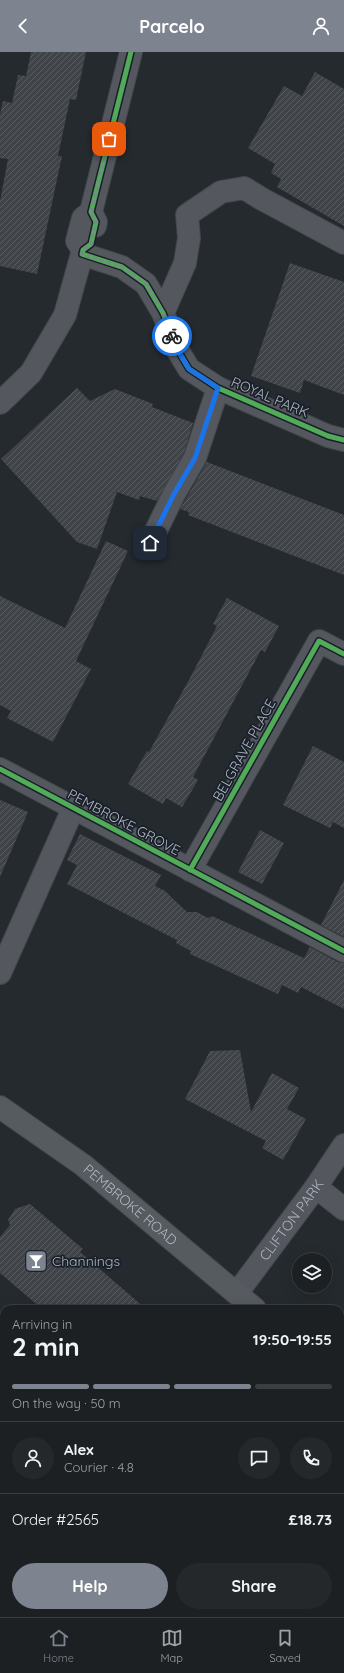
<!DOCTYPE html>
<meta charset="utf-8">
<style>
body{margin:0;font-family:Quicksand,sans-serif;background:#25282b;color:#f1f3f6;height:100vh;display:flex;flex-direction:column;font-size:15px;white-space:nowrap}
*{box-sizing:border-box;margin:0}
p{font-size:13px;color:#a0a3a6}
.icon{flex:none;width:22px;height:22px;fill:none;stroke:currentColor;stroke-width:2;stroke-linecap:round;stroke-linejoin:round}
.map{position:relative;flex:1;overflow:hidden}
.drawer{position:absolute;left:0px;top:1253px;width:344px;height:312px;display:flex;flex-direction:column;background:#1c2023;border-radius:12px 12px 0 0;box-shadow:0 4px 16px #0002,0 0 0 1px #3a3e41}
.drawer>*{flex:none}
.buttons{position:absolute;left:292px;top:1201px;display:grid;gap:8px}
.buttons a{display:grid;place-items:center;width:40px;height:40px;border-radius:50%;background:#1c2023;box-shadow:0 4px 16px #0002,0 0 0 1px #3a3e41;font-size:20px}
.pin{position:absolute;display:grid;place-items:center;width:34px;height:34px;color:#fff;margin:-17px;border-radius:8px;box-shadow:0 2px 6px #0006}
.courier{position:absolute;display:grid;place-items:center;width:40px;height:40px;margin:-20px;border:3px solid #1a73e8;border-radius:50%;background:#fff;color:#222;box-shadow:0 1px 5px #0007}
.summary em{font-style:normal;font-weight:700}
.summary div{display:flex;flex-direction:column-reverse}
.summary{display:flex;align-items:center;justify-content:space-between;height:68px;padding:0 12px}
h1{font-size:26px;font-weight:700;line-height:30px}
.bar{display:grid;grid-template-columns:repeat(4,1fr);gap:6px 4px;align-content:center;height:48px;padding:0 12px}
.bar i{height:5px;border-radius:3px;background:#3a3e41}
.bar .current{background:#7d848f}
.bar p{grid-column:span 4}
.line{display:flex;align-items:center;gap:10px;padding:0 12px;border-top:1px solid #3a3e41}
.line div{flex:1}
.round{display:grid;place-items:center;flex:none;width:42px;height:42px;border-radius:21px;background:#25282b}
.action{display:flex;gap:8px;margin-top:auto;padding:8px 12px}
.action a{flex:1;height:46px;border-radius:24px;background:#7d848f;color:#fff;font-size:16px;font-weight:700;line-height:46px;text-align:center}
.action a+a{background:#25282b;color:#f1f3f6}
header{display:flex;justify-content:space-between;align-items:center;height:52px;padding:0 12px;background:#7d848f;color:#fff;font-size:18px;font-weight:700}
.dock{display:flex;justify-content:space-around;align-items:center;height:56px;border-top:1px solid #3a3e41;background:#1c2023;font-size:11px;color:#a0a3a6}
.dock a{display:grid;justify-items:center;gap:2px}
.dock .current{color:#7d848f}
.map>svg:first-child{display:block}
</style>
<header><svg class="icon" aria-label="back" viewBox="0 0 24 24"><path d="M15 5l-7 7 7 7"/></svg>Parcelo<svg class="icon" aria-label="person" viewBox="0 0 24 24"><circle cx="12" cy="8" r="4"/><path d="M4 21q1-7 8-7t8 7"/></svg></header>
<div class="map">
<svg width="344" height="1565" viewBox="0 0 344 1565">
<defs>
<pattern id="garden-furrows" width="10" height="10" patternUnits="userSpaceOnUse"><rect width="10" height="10" fill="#243536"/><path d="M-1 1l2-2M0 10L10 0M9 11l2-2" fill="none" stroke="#415051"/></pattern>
<pattern id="building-hatch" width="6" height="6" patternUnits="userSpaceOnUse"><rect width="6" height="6" fill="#404449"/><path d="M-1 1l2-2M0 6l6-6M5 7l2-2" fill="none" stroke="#595d62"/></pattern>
</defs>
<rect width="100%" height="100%" fill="#252a2f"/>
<path fill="url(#garden-furrows)" d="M 0,1354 L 4,1364 L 4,1561 L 87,1561 L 89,1565 L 0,1565 Z"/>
<path fill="url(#building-hatch)" d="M 31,0 L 86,0 L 76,48 L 70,47 L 58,104 L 62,104 L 37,222 L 0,214 L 0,149 L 8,107 L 0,106 L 0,63 L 3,49 L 12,51 L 18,23 L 26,24 Z
M 315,20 L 344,37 L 344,174 L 277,135 L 281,127 L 271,121 L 275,112 L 248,96 L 284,34 L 302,44 Z
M 290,211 L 344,230 L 344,343 L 304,328 L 300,341 L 251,324 Z
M 77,336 L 90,349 L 115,337 L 153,352 L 152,355 L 193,371 L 184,401 L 157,449 L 140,444 L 139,448 L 117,440 L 97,497 L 77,490 L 1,407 Z
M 207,410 L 344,463 L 344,523 L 188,463 L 189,460 L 180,457 Z
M 106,489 L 128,499 L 76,609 L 91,617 L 53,690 L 7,666 L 11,659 L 0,653 L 0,544 L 65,576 Z
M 227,546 L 279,574 L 265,600 L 261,598 L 193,725 L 198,728 L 182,755 L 166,746 L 163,752 L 128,732 L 147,699 L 149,700 L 190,626 L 217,574 L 213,572 Z
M 313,694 L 344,710 L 344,776 L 333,770 L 330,776 L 283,753 Z
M 0,748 L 28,760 L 0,825 Z
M 260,778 L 284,791 L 262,832 L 238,820 Z
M 80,782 L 161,823 L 155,834 L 165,839 L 187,860 L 197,860 L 208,866 L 212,864 L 304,906 L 310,895 L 338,910 L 344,911 L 344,957 L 301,935 L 298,941 L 282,933 L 278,942 L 190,902 L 191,899 L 176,891 L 177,888 L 67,832 L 77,813 L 67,808 Z
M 344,828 L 344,885 L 321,873 Z
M 240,998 L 251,1060 L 272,1021 L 299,1036 L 287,1057 L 306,1067 L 283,1108 L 262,1096 L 266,1089 L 185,1047 L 210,999 Z
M 30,1152 L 83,1197 L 80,1200 L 146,1257 L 42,1257 L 0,1221 L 0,1185 L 10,1173 L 8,1168 L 15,1157 Z"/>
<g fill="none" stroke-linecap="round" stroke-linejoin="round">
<g stroke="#42464a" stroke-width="24">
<g id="minor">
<path d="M 95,174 L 96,170 L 91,160 L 131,0"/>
<path d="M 82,202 L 122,215 L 146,232 L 163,261 L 177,297 L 189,317 L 218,336 L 328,384 L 344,388"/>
<path d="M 163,261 L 185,211 L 189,186 L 187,163 L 221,140 L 244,136 L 262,147 L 344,191"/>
<path d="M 0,351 L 31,321 L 65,263 L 83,198 L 77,189 L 83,166 L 91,160"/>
<path d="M 150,491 L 174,442 L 195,406 L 218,336"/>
<path d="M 0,717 L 344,899"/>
<path d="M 190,818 L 319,589 L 344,602"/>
<path d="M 0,921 L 73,757"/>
<path d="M 316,1135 L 344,1157"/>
<path id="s1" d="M 237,1241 L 316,1135 L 344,1093"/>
<path d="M 0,1316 L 4,1326"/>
<path d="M 101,1561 L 102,1565"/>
</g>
</g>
<g stroke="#41464c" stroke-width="24">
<g id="major">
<path id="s2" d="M 0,1055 L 83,1113 L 255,1257"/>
<path d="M 340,1329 L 344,1333"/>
</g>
</g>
<use href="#minor" stroke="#54575e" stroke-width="22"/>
<use href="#major" stroke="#565b60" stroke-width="22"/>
<g stroke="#192029" stroke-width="8">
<path id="cycleway" d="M 131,0 L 91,160 L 96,170 L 91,192 L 83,198 L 82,202 L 122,215 L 146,232 L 163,261 L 177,297 L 189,317 L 218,336 L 328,384 L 344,388
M 0,717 L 344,899
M 190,818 L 319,589 L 344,602"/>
</g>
<use href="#cycleway" stroke="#51ab58" stroke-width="5"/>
</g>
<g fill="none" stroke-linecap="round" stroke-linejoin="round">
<path stroke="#7d848f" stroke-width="4" stroke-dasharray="0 7.2" d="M 109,87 L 91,160 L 96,170 L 91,192 L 83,198 L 82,202 L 122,215 L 146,232 L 163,261 L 172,284"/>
<path stroke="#1a73e8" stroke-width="5" d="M 150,491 L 174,442 L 195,406 L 218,336 L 189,317 L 177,297 L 172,284"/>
</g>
<defs>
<g id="bar-square" transform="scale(1.15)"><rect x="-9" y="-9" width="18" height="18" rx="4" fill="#7d848f" stroke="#192029"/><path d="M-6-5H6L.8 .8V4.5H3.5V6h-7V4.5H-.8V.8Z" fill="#fff"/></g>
</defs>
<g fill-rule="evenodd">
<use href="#bar-square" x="36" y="1209"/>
</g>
<g text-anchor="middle" stroke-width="3.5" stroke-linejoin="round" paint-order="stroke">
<g font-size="14" fill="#adb5c2" stroke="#192029">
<text transform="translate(270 345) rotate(23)" y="5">ROYAL PARK</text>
<text transform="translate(244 698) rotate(-61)" y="5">BELGRAVE PLACE</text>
<text transform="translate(124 770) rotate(28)" y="5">PEMBROKE GROVE</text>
<text dy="5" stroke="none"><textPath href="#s2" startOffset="163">PEMBROKE ROAD</textPath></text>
<text dy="5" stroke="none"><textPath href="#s1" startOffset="91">CLIFTON PARK</textPath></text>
</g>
<g font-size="14" fill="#adb5c2" stroke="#192029" text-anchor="start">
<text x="52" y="1214">Channings</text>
</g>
</g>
</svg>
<div class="buttons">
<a><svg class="icon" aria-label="layers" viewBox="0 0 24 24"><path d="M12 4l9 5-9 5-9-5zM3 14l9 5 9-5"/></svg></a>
</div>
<div class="pin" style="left:109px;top:87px;background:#ea580c"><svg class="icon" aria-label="bag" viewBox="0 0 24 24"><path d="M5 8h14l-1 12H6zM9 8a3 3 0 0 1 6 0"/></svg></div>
<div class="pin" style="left:150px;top:491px;background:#1f2937"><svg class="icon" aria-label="home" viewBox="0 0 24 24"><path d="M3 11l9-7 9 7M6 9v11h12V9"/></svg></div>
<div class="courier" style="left:172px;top:284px"><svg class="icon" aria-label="bike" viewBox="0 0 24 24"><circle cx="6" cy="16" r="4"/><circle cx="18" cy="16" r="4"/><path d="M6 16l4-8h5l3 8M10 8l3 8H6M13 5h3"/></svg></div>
<section class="drawer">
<div class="summary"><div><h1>2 min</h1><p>Arriving in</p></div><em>19:50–19:55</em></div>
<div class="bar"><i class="current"></i><i class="current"></i><i class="current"></i><i></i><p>On the way · 50 m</p></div>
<div class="line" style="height:72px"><a class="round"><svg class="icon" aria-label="person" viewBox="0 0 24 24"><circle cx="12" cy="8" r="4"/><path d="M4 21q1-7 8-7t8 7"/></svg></a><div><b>Alex</b><p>Courier · 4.8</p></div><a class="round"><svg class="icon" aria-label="chat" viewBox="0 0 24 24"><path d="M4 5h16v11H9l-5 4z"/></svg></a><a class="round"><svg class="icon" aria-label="phone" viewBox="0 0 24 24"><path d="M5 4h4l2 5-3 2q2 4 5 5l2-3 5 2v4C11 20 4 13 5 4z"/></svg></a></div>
<div class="line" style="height:52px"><div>Order #2565</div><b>£18.73</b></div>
<div class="action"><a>Help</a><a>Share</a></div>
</section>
</div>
<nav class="dock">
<a class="current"><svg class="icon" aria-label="home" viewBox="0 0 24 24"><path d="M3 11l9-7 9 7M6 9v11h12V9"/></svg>Home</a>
<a><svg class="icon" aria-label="map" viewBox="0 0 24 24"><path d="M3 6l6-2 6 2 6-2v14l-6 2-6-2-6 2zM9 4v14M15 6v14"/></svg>Map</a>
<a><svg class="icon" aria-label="saved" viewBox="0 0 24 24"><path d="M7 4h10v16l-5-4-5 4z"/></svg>Saved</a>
</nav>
